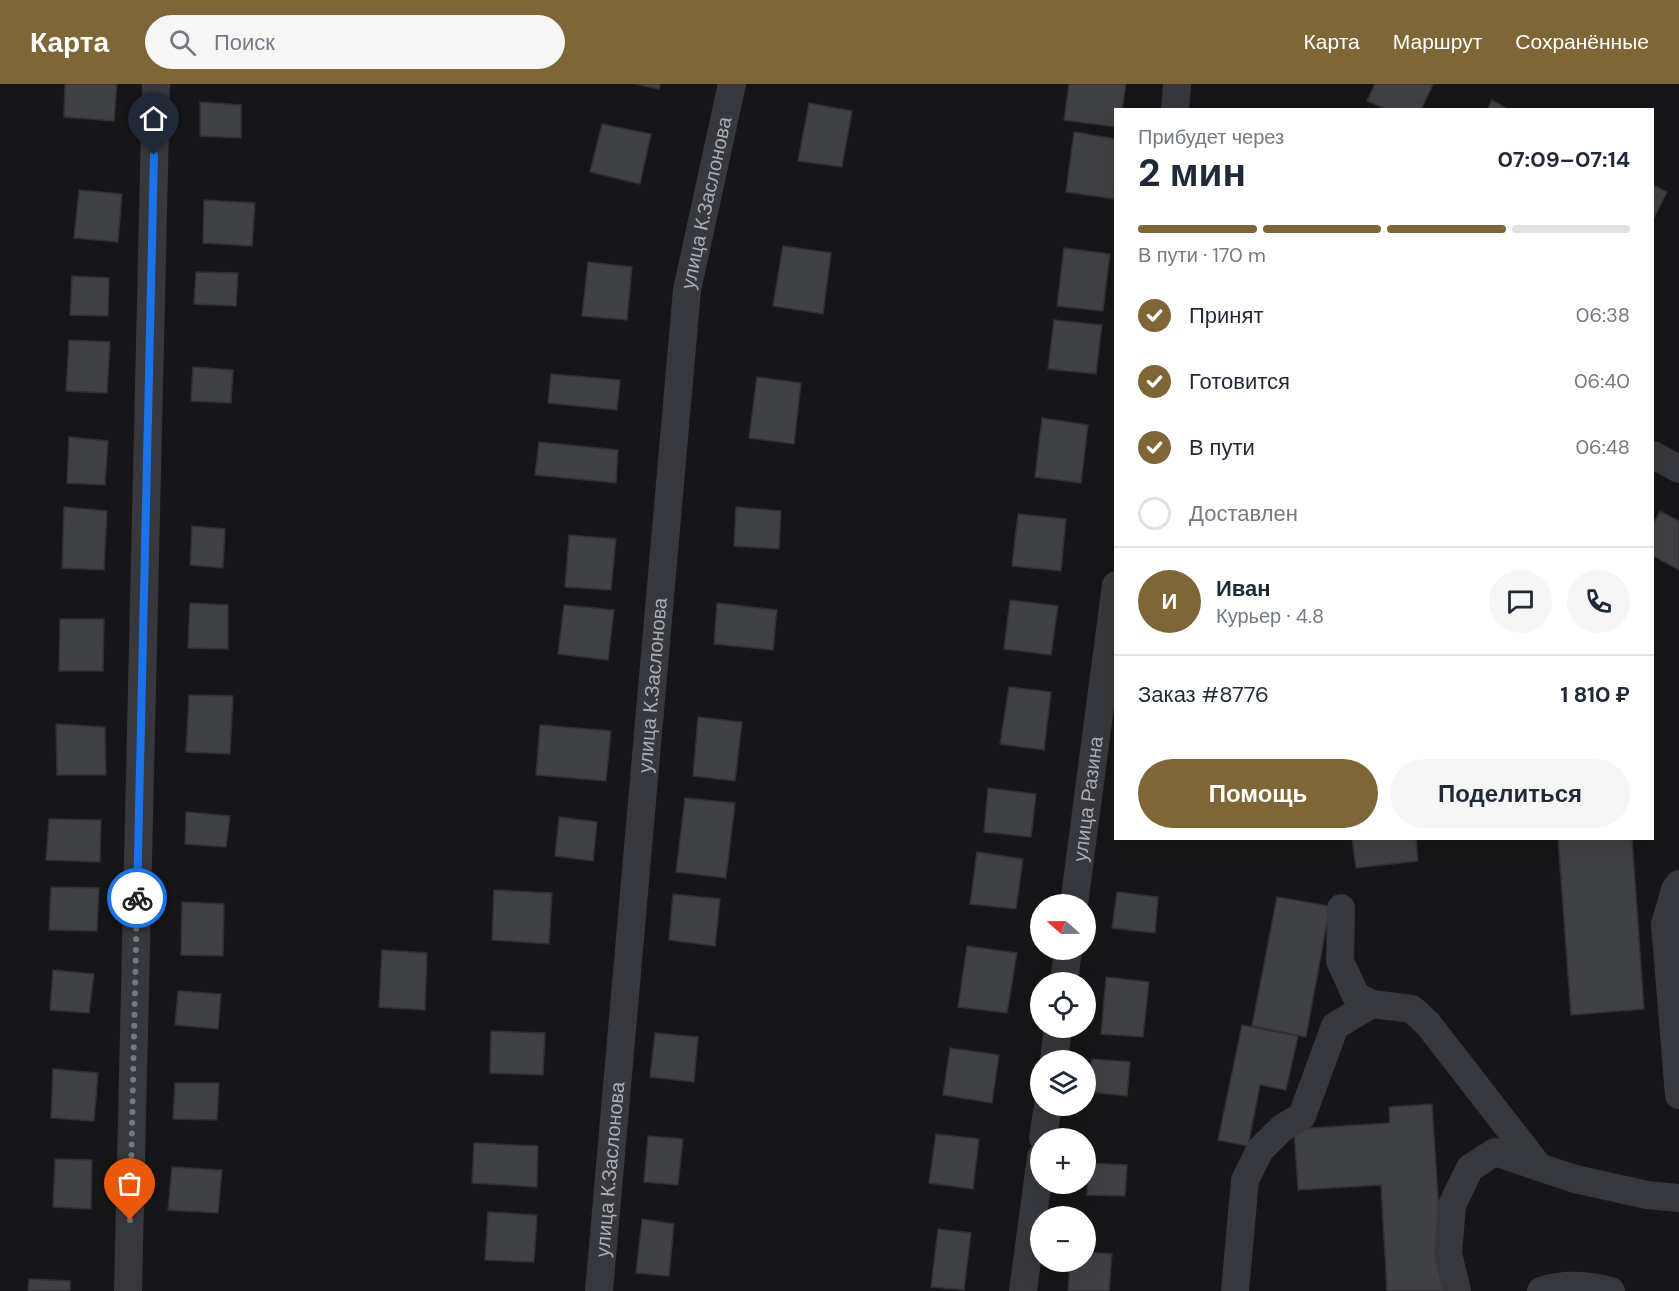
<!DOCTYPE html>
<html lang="ru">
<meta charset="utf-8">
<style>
body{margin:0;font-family:"DM Sans",sans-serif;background:#f6f6f7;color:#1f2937;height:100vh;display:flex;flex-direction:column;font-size:22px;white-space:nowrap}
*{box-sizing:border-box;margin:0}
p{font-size:20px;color:#747a83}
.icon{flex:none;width:33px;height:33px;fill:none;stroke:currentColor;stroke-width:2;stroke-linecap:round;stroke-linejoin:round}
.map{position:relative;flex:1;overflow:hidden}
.panel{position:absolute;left:1114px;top:24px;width:540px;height:732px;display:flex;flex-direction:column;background:#fff;border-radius:0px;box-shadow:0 6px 24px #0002}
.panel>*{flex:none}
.needle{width:39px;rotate:290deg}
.fabs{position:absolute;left:1030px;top:810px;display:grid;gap:12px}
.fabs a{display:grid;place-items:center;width:66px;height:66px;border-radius:50%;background:#fff;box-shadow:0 6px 24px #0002;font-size:30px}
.pin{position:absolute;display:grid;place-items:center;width:51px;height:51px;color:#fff;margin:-62px -26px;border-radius:50% 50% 50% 0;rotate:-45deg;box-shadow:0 0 6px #0007}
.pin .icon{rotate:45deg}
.courier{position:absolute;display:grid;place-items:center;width:60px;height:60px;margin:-30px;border:4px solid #1a73e8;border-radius:50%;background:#fff;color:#222;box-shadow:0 2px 8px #0007}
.head em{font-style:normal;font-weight:700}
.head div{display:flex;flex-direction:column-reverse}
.head{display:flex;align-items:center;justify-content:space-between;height:102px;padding:0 24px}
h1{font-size:39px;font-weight:700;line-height:45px}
.bar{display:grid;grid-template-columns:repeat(4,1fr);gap:9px 6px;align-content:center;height:72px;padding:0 24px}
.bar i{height:8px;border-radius:4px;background:#e0e1e3}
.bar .selected{background:#7e6636}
.bar p{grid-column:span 4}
.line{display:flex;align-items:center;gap:15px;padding:0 24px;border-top:2px solid #e0e1e3}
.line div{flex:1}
.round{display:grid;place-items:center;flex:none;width:63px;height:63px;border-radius:32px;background:#f6f6f7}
ol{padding:0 24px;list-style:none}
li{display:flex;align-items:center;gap:18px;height:66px}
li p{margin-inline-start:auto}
li .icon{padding:6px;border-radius:50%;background:#7e6636;color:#fff;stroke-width:4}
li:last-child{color:#747a83}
li i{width:33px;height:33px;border:3px solid #e0e1e3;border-radius:50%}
.action{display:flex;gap:12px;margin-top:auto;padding:12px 24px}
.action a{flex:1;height:69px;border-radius:36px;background:#7e6636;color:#fff;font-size:24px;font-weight:700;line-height:69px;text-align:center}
.action a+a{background:#f6f6f7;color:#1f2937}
header{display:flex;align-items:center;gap:36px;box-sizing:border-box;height:84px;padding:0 30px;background:#7e6636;color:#fff}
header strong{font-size:28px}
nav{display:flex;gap:33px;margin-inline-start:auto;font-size:21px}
.search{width:420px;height:54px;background:#f6f6f7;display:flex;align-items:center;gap:15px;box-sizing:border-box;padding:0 21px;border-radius:33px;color:#747a83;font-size:22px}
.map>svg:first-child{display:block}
</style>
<header>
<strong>Карта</strong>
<div class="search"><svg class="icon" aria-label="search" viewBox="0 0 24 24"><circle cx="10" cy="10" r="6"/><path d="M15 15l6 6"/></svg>Поиск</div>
<nav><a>Карта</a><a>Маршрут</a><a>Сохранённые</a></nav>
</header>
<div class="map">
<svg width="1679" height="1207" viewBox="0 0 1679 1207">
<rect width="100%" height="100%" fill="#161618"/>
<path fill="#404145" stroke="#303034" stroke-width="1.5" d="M 65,0 L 117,0 L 114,37 L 64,33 Z
M 636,0 L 660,0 L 659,5 Z
M 1069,0 L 1126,0 L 1122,26 L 1116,26 L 1116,43 L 1064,36 Z
M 1375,0 L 1433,0 L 1421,26 L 1388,26 L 1367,17 Z
M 1492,16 L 1509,26 L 1487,26 Z
M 200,18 L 241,21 L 241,54 L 200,52 Z
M 809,19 L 852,27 L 842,83 L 798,77 Z
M 602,40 L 651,50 L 640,100 L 590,88 Z
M 1074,48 L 1116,55 L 1114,115 L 1066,108 Z
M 1653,101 L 1667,108 L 1653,136 Z
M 79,106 L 122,110 L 118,158 L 74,154 Z
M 204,116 L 255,119 L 252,162 L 203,159 Z
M 783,162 L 831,169 L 823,230 L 773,222 Z
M 1064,164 L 1110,170 L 1103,227 L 1057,222 Z
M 588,178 L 632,183 L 627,236 L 582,232 Z
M 196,188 L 238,189 L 236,222 L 194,220 Z
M 72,192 L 109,194 L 108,232 L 70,231 Z
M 1054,236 L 1102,241 L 1096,290 L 1048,285 Z
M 69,256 L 110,258 L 107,309 L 66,307 Z
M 193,283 L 233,286 L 231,319 L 191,317 Z
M 551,290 L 620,296 L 617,326 L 548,319 Z
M 757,293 L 801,299 L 794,360 L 749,354 Z
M 1042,334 L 1088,341 L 1081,399 L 1035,393 Z
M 69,353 L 108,357 L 105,401 L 67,399 Z
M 539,358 L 618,366 L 616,399 L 535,391 Z
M 64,423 L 107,427 L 104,486 L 62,484 Z
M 736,423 L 781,427 L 779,465 L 734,462 Z
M 1660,427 L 1679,437 L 1679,486 L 1653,472 L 1653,440 Z
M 1018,430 L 1066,435 L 1061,487 L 1012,482 Z
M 192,442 L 225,445 L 223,484 L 190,481 Z
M 569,451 L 616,455 L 611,506 L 565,503 Z
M 1010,516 L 1058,522 L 1051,571 L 1004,565 Z
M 190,519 L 228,521 L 228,565 L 188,564 Z
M 717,519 L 777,526 L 773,566 L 714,560 Z
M 564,521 L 614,526 L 608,576 L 558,570 Z
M 60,535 L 104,535 L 103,587 L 59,587 Z
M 1009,603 L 1051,608 L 1044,666 L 1000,660 Z
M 189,611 L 233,612 L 230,670 L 186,668 Z
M 698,633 L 742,638 L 735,697 L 693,692 Z
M 56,640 L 105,643 L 106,691 L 57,691 Z
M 540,641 L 611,647 L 606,697 L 536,691 Z
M 988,704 L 1036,710 L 1031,753 L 984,748 Z
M 685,714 L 735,719 L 726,794 L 676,788 Z
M 186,728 L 230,732 L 226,763 L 185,760 Z
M 559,733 L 597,738 L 593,777 L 555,772 Z
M 49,735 L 101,736 L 100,778 L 46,776 Z
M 1352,754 L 1416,754 L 1418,777 L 1356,784 Z
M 1558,754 L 1632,754 L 1644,925 L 1571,931 Z
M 977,768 L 1023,775 L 1016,825 L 970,820 Z
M 51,803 L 99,804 L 97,847 L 49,846 Z
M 494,806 L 552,809 L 549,860 L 492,856 Z
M 1117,808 L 1158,813 L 1155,849 L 1112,844 Z
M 673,810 L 720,815 L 715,862 L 669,856 Z
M 1277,813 L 1330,822 L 1306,953 L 1252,942 Z
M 182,818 L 224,820 L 223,872 L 181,871 Z
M 967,862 L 1017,869 L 1007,929 L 958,923 Z
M 382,866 L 427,869 L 425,926 L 379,923 Z
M 53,886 L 94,890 L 89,929 L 50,926 Z
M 1106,893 L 1149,898 L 1143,953 L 1101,950 Z
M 178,907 L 221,910 L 218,945 L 175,941 Z
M 1242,941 L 1298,952 L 1286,1006 L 1260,1001 L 1248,1062 L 1218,1056 Z
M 491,947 L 545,949 L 543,991 L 490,989 Z
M 655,949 L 698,953 L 694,998 L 650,993 Z
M 950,964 L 999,971 L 992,1019 L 943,1011 Z
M 1092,975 L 1130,978 L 1127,1012 L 1089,1008 Z
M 53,985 L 98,989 L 94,1037 L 51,1034 Z
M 175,999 L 219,999 L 217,1036 L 173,1035 Z
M 1432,1020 L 1444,1207 L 1387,1207 L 1381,1101 L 1298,1106 L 1294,1045 L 1390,1039 L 1389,1023 Z
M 936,1050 L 979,1055 L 973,1105 L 929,1099 Z
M 648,1052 L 683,1055 L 678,1101 L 644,1098 Z
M 474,1059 L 538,1062 L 537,1103 L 472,1099 Z
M 55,1075 L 92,1076 L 91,1125 L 53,1123 Z
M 1089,1079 L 1127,1081 L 1125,1112 L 1087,1111 Z
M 172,1083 L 222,1086 L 218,1129 L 168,1126 Z
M 488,1128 L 537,1131 L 534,1178 L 485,1176 Z
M 642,1135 L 674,1140 L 669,1192 L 636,1189 Z
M 938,1145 L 971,1149 L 964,1206 L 931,1203 Z
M 1086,1168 L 1112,1170 L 1109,1207 L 1068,1207 L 1070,1178 L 1086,1178 Z
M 29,1195 L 70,1197 L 70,1207 L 28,1207 Z"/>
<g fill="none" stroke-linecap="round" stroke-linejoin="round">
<g stroke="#37383d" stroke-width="28">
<path d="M 1175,26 L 1177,0"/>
<path d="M 1653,371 L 1679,385"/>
<path d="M 1679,800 L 1675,806 L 1665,840 L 1679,1011"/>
<path id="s1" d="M 1074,820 L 1116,501"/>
<path d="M 1341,824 L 1340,877 L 1356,912 L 1372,920"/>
<path d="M 1064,898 L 1068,866"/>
<path d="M 1054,976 L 1058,944"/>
<path d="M 1043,1054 L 1048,1022"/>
<path d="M 128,1207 L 156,0"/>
<path id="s2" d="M 599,1207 L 687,206 L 732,0"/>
<path d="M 1023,1207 L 1041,1073"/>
<path d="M 1235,1207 L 1245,1096 L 1260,1066 L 1282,1044 L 1302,1032 L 1335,942 L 1372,920 L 1412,925 L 1428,940 L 1539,1083 L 1575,1095 L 1647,1111 L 1679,1114"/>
<path d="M 1457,1207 L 1448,1170 L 1452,1121 L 1470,1084 L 1495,1068 L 1539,1083"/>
<path d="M 1541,1207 C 1564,1199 1588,1201 1611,1207"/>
</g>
</g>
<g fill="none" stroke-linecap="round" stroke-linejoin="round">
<path stroke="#757880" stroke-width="6" stroke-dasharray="0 10.8" d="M 130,1136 L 137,814"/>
<path stroke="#1a73e8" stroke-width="8" d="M 137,814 L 154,71"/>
</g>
<g text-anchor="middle" stroke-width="5" stroke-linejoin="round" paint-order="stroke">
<g font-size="20" fill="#a8adb8" stroke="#111113">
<text dy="7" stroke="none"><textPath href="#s2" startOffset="1094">улица К.Заслонова</textPath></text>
<text dy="7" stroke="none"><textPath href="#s2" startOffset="608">улица К.Заслонова</textPath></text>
<text dy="7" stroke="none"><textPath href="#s1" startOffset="106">улица Разина</textPath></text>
<text dy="7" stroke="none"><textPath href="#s2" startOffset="122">улица К.Заслонова</textPath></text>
</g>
</g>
</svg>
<div class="fabs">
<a><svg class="needle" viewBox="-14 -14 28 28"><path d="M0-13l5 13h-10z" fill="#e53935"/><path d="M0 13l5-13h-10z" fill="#747a83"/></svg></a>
<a><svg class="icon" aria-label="locate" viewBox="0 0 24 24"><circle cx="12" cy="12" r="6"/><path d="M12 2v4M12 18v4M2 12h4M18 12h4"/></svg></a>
<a><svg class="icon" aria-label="layers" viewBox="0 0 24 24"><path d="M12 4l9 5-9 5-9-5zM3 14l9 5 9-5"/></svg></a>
<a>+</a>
<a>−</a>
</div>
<div class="pin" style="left:130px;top:1136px;background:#ea580c"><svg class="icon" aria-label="bag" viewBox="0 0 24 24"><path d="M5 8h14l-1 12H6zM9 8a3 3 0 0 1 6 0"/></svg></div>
<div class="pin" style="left:154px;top:71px;background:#1f2937"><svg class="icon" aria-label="home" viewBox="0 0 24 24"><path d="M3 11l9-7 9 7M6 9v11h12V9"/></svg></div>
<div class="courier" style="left:137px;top:814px"><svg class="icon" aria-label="bike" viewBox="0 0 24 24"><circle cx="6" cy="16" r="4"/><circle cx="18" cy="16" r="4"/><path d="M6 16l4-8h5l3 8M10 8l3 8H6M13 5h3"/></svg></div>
<section class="panel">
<div class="head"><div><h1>2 мин</h1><p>Прибудет через</p></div><em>07:09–07:14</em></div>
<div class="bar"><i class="selected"></i><i class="selected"></i><i class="selected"></i><i></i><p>В пути · 170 m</p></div>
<ol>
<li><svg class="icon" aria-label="check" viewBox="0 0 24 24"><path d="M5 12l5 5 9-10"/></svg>Принят<p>06:38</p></li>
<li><svg class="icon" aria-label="check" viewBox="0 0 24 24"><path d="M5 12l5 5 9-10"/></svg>Готовится<p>06:40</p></li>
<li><svg class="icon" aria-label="check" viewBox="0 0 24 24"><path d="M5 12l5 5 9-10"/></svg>В пути<p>06:48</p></li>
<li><i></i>Доставлен</li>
</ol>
<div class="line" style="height:108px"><b class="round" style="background:#7e6636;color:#fff">И</b><div><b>Иван</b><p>Курьер · 4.8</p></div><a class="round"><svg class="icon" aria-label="chat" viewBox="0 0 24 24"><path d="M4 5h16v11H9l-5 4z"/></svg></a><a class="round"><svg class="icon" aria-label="phone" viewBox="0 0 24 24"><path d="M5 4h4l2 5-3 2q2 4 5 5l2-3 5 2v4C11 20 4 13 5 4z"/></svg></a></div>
<div class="line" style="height:78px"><div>Заказ #8776</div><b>1 810 ₽</b></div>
<div class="action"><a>Помощь</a><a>Поделиться</a></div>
</section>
</div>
